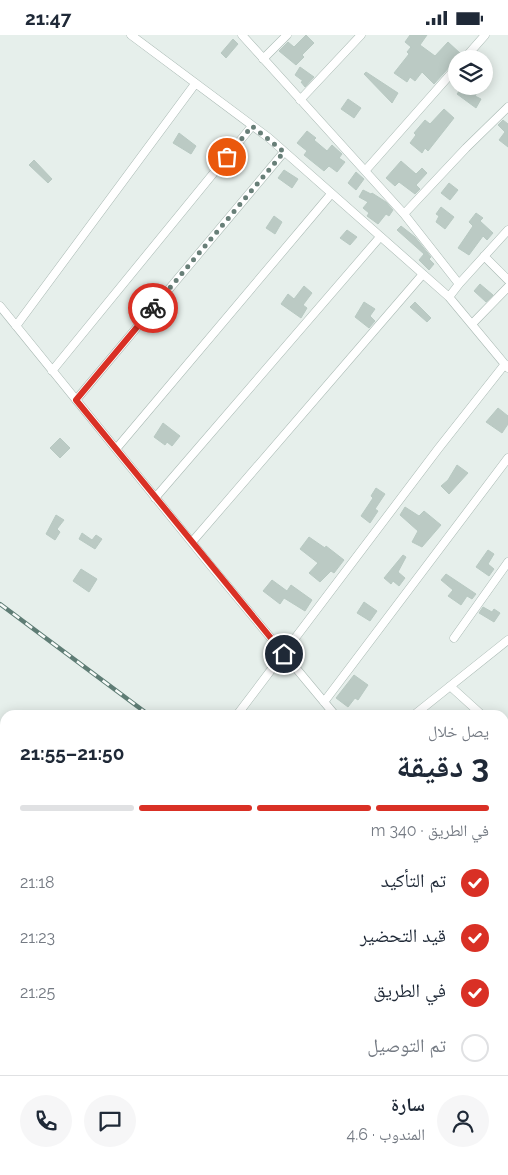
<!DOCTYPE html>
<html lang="ar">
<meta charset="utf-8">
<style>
body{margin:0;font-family:Raleway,"Noto Naskh Arabic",sans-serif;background:#f6f6f7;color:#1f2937;direction:rtl;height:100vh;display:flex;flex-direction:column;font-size:19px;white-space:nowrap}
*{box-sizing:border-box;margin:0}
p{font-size:16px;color:#747a83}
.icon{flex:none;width:28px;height:28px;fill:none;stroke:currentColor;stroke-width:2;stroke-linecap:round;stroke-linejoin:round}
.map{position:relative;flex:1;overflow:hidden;direction:ltr}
.sheet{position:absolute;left:0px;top:675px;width:509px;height:465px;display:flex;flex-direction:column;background:#fff;border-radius:15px 15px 0 0;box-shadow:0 2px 12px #0003;direction:rtl}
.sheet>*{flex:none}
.controls{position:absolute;left:448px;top:15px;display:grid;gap:10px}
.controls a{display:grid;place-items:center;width:45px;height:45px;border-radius:50%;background:#fff;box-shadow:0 2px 12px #0003;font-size:25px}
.pin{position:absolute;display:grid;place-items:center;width:42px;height:42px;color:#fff;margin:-21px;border:2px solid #fff;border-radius:50%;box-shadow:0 1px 5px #0007}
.courier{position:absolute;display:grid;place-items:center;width:50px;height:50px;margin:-25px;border:4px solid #d93025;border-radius:50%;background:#fff;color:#222;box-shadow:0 1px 6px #0007}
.headline em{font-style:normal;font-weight:700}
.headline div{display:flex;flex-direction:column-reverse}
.headline{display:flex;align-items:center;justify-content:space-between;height:85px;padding:0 20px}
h1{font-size:32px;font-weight:700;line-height:38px}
.bar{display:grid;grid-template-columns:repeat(4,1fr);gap:8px 5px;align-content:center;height:60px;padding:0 20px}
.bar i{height:6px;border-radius:4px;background:#e0e1e3}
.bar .current{background:#d93025}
.bar p{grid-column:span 4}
.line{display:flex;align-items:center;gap:12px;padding:0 20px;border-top:1px solid #e0e1e3}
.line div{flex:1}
.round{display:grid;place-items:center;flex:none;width:52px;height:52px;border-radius:26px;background:#f6f6f7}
ol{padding:0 20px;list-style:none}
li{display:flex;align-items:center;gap:15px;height:55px}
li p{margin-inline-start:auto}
li .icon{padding:5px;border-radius:50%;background:#d93025;color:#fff;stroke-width:4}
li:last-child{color:#747a83}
li i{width:28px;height:28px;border:2px solid #e0e1e3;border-radius:50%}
.status{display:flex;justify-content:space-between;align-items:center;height:35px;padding:0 25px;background:#fff;direction:ltr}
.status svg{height:14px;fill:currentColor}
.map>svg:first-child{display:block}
</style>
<div class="status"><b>21:47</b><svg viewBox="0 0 49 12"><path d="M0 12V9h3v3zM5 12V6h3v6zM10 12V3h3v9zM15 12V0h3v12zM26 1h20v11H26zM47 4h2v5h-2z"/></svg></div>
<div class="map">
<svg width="508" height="1140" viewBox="0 0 508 1140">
<rect width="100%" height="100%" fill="#e6efeb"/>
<path fill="#bbcac4" stroke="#b8c9c2" d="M 306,0 L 314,8 L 302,20 L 304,22 L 296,30 L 279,16 L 288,7 L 294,12 Z
M 410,0 L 427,0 L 420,10 L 435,21 L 448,7 L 461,19 L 434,49 L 422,37 L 415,46 L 410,42 L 407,47 L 394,38 L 409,19 L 407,17 L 411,12 L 405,7 Z
M 233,4 L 238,9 L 226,23 L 221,18 Z
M 300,32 L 314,42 L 305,52 L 301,47 L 303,46 L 295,40 Z
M 366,37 L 398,58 L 392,68 L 364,39 Z
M 463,51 L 469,55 L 471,51 L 479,54 L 475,61 L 481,64 L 476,73 L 457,59 Z
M 348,64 L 361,73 L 354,83 L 341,74 Z
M 444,74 L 454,83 L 428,116 L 425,113 L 422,118 L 410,108 L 416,100 L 414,98 L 425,85 L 430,89 Z
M 503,85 L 508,89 L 508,112 L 499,105 L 505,97 L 498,90 Z
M 307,96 L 316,103 L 314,105 L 327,116 L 332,110 L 342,119 L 339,123 L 345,127 L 337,137 L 329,131 L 324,136 L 304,120 L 307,116 L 297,108 Z
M 179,98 L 196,111 L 191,119 L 173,108 Z
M 34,125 L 52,144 L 48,148 L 29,130 Z
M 401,126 L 416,139 L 422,133 L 427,138 L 416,150 L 420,154 L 415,159 L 399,147 L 395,151 L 386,143 Z
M 284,135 L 298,144 L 292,153 L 278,143 Z
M 356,137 L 364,144 L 356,155 L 348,148 Z
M 449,148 L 458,155 L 450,165 L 441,158 Z
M 363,155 L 371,159 L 372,158 L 386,167 L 393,175 L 389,181 L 386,179 L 378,189 L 367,181 L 369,178 L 363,173 L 368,167 L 359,162 Z
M 441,172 L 454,182 L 445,194 L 436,187 L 439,181 L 436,179 Z
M 476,178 L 483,183 L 480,186 L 493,198 L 487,205 L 483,201 L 469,220 L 458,213 L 473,191 L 469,187 Z
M 274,181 L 282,187 L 275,199 L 266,193 Z
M 401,191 L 415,202 L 431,222 L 429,224 L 434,229 L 429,235 L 419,225 L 424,219 L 397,195 Z
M 347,195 L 357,202 L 350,210 L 340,203 Z
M 480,249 L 493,260 L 486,267 L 474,256 Z
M 304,251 L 312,258 L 303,270 L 307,273 L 301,283 L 281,269 L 288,259 L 294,264 Z
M 364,267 L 375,274 L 370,281 L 375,286 L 369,293 L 355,282 Z
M 415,267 L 431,283 L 427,287 L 410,272 Z
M 498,373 L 508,381 L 508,389 L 502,398 L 486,387 Z
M 163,388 L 180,401 L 172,411 L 167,407 L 165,410 L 154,402 Z
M 60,403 L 70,413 L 60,423 L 50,413 Z
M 457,430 L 468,438 L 449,459 L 441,451 L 448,445 Z
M 376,453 L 385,459 L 375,474 L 378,476 L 370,488 L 361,481 L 373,463 L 371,461 Z
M 405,472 L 419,481 L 424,476 L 441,490 L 422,512 L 412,507 L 418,496 L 400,480 Z
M 56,480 L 64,485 L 57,494 L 60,497 L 55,505 L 46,499 Z
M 82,498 L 92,505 L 96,500 L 102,504 L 95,514 L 79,504 Z
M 309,502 L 325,513 L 326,511 L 344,525 L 334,538 L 331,536 L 320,547 L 309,538 L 318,528 L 300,514 Z
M 488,515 L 494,519 L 488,529 L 494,534 L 489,541 L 476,532 Z
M 403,520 L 406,522 L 398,537 L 405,543 L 399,551 L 393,546 L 391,549 L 384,543 Z
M 81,534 L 97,544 L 89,557 L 73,546 Z
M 446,539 L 476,559 L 472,564 L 467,561 L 461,570 L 448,561 L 453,555 L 441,545 Z
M 272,545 L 287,556 L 291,550 L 312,565 L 305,576 L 284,563 L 280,569 L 263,556 Z
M 364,567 L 377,576 L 370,586 L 357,578 Z
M 483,572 L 492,577 L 494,574 L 500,578 L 494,587 L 479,578 Z
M 354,640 L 368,650 L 358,665 L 355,663 L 348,672 L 336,663 Z"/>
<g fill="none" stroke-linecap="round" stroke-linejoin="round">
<g stroke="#a8b8b2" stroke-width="5.5">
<path id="lane" d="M 0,1083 L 5,1084
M 246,1135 L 250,1140
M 94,1140 L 95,1135"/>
</g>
<g stroke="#a8b8b2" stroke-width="9">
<path id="street" d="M 131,0 L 269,103 L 449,262 L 508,333
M 242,0 L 404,179 L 459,249
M 263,24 L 287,0
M 464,24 L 485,0
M 300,65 L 361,0
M 365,136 L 456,33
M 404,179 L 466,113 L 508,72
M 484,221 L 508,245
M 449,262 L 459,249 L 508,195
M 0,271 L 211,531 L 335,680
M 472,289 L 508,252
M 16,291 L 195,49
M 52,336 L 252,91
M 76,365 L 284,117
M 116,414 L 331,159
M 155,463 L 380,202
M 192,507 L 423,239
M 454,603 L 508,527
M 450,651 L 482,680
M 324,667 L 508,423
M 237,680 L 438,414 L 505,329
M 414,680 L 508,605
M 504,699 L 508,703
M 504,799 L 508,796
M 504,842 L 508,846"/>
</g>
<use href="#lane" stroke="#fff" stroke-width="4"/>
<use href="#street" stroke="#fff" stroke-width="8"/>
<g stroke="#5f7d75" stroke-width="4.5">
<path id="rail" d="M 0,569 L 149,680
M 504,946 L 508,950"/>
</g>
<use href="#rail" stroke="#f7fbf9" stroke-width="2.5" stroke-dasharray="8" stroke-linecap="butt"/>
</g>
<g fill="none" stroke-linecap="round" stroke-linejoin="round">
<path stroke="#687f78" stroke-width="5" stroke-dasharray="0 9" d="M 153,273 L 284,117 L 252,91 L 227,122"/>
<path stroke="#d93025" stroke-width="6" d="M 153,273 L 76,365 L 284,619"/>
</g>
</svg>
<div class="controls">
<a><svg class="icon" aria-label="layers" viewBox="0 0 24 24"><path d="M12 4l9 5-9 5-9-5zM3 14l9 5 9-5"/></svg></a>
</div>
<div class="pin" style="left:227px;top:122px;background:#ea580c"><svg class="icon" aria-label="bag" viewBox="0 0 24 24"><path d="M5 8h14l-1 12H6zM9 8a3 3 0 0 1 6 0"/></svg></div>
<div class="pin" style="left:284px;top:619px;background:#1f2937"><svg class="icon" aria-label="home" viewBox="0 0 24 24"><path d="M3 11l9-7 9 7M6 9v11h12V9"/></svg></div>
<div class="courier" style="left:153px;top:273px"><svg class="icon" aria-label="bike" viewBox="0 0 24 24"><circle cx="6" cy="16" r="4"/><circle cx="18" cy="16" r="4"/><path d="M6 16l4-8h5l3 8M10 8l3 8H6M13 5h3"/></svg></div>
<section class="sheet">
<div class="headline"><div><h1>3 دقيقة</h1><p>يصل خلال</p></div><em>21:50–21:55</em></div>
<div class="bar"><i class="current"></i><i class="current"></i><i class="current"></i><i></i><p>في الطريق · 340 m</p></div>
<ol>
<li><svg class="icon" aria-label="check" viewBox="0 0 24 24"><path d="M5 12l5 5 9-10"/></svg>تم التأكيد<p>21:18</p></li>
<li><svg class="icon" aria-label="check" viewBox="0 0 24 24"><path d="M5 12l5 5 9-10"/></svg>قيد التحضير<p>21:23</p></li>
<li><svg class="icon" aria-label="check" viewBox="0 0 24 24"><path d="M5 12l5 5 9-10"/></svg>في الطريق<p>21:25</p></li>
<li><i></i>تم التوصيل</li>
</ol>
<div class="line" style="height:90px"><a class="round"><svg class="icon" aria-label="person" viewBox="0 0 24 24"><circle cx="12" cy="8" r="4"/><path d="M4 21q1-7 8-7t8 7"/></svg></a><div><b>سارة</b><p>المندوب · 4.6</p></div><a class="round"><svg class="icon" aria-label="chat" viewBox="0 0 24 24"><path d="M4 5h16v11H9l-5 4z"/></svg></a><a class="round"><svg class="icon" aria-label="phone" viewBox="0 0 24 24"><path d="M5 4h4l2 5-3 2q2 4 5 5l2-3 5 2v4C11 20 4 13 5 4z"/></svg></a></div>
</section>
</div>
